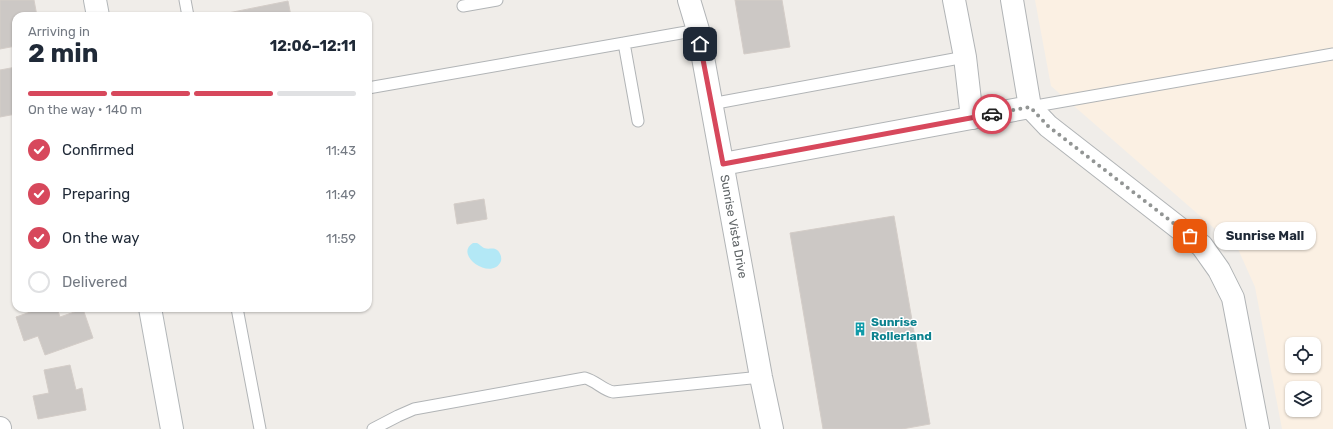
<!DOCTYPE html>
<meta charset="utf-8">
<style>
body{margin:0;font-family:Rubik,sans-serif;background:#f2f2f3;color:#1f2937;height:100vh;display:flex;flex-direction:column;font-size:15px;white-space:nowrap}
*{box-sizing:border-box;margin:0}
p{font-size:13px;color:#747a83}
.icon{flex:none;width:22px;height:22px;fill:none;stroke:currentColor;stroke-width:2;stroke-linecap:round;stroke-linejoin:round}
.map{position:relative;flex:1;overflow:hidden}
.details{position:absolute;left:12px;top:12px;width:360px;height:300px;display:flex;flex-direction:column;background:#fff;border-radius:12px;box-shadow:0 1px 3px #0004}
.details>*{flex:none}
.buttons{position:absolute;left:1285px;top:337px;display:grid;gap:8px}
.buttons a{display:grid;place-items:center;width:36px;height:36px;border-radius:8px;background:#fff;box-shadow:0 1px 3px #0004;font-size:20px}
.pin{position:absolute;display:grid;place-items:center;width:34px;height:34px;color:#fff;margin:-17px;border-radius:8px;box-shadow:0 2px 6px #0006}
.courier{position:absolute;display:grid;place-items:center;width:40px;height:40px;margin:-20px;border:3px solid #d7485c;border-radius:50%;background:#fff;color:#222;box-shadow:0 1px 5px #0007}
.bubble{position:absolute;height:28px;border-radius:12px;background:#fff;box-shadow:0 1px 3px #0004;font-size:13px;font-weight:700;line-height:28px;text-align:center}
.headline em{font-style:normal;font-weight:700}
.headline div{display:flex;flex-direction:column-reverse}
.headline{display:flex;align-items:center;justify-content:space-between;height:68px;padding:0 16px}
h1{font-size:26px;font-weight:700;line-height:30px}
.bar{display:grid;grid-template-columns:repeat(4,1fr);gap:6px 4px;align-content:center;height:48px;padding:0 16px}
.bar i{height:5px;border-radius:3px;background:#e0e1e3}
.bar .selected{background:#d7485c}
.bar p{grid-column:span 4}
ol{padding:0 16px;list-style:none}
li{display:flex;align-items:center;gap:12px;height:44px}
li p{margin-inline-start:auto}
li .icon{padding:4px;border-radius:50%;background:#d7485c;color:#fff;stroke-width:4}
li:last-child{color:#747a83}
li i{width:22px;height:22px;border:2px solid #e0e1e3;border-radius:50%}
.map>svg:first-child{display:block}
</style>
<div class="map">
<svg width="1333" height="429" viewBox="0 0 1333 429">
<rect width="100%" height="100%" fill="#f0ede9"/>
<path fill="#fbf0e3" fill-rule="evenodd" d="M 1035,0 L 1333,0 L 1333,429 L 1282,429 L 1255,287 L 1238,249 L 1051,86 ZM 1292,344 L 1314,344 L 1314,366 L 1292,366 ZM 1292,388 L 1314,388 L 1314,410 L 1292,410 Z"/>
<path fill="#b3e8f6" d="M 473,243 L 477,243 C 479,244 482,247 484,248 C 489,250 493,247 497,250 C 500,252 502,257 501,261 C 492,282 453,255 473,243 Z"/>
<path fill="#ccc8c5" stroke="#d4cdc8" d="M 0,0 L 34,0 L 37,16 L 16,16 L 16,46 L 0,49 Z
M 735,0 L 782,0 L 790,47 L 744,54 Z
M 288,1 L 291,16 L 229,16 L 228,13 Z
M 16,67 L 16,114 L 0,117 L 0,70 Z
M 484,199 L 487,219 L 457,224 L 454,204 Z
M 894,216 L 930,424 L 902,429 L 823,429 L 790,233 Z
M 42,308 L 57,308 L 60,317 L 83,309 L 93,338 L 45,355 L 38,336 L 24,341 L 16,317 Z
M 70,365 L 76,390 L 82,388 L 86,410 L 38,419 L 33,396 L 49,393 L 44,370 Z"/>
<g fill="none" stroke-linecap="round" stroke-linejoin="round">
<g stroke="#b1b4b6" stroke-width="13">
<path id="lane" d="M 185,0 L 188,16
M 463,6 L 497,0
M 624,43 L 638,121
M 368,88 L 698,30
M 711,104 L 965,57
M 1030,107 L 1333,54
M 237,308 L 260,429
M 373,429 L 398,416 L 414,409 L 585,378 C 596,381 603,390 613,392 L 761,377"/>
</g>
<g stroke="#b1b4b6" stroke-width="24">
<g id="street">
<path id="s1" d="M 689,0 L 698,30 L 761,377 L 772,429"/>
<path d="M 954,0 L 965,57 L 972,118"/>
<path d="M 1012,0 L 1030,107 L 1048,126 L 1202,246 L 1219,270 L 1233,298 L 1258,429"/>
<path d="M 723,164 L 1030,107"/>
<path d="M 0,428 L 0,429"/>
</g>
</g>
<g stroke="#b3b7b9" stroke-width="24">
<path id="secondary" d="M 95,0 L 98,16
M 150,308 L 172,429"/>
</g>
<use href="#lane" stroke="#fff" stroke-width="11"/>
<use href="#street" stroke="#fff" stroke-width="22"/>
<use href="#secondary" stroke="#fff" stroke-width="22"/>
</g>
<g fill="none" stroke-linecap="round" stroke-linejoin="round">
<path stroke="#929594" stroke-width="4" stroke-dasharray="0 7.2" d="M 992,114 L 1030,107 L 1048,126 L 1190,236"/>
<path stroke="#d7485c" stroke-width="5" d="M 700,44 L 723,164 L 992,114"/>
</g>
<defs>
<g id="building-bare" transform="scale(1.08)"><path d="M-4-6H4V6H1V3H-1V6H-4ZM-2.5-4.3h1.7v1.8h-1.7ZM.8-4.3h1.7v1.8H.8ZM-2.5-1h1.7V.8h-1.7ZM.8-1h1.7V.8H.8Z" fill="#0f9aa8" stroke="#fff" stroke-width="2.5" paint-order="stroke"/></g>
</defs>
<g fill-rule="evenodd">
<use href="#building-bare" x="860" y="329"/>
</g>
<g text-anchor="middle" stroke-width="3" stroke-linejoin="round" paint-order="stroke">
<g font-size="12" fill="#606567" stroke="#fff">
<text dy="4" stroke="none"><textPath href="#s1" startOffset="231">Sunrise Vista Drive</textPath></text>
</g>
<g font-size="12" font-weight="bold" fill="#0d838f" stroke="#fff" text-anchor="start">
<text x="871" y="326">Sunrise<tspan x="871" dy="14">Rollerland</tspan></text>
</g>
</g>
</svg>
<div class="buttons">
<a><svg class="icon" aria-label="locate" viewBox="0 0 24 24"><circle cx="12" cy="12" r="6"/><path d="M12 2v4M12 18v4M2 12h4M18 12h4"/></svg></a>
<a><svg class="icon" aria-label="layers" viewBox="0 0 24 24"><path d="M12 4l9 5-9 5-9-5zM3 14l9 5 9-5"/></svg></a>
</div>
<div class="pin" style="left:1190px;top:236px;background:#ea580c"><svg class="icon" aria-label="bag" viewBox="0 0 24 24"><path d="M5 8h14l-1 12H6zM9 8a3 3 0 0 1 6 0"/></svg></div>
<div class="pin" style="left:700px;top:44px;background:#1f2937"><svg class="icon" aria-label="home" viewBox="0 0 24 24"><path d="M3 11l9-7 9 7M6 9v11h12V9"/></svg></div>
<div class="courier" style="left:992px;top:114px"><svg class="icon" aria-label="car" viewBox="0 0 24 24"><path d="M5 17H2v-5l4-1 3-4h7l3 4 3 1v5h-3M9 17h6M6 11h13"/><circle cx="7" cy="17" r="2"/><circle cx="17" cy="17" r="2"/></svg></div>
<div class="bubble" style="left:1214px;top:222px;width:102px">Sunrise Mall</div>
<section class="details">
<div class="headline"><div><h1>2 min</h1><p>Arriving in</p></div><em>12:06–12:11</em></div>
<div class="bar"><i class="selected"></i><i class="selected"></i><i class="selected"></i><i></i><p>On the way · 140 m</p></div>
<ol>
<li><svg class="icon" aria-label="check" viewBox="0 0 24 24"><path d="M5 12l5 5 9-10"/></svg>Confirmed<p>11:43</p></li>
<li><svg class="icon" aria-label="check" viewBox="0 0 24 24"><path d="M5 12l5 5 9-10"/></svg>Preparing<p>11:49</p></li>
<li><svg class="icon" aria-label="check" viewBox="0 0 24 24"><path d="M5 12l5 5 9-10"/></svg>On the way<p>11:59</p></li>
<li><i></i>Delivered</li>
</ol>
</section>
</div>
